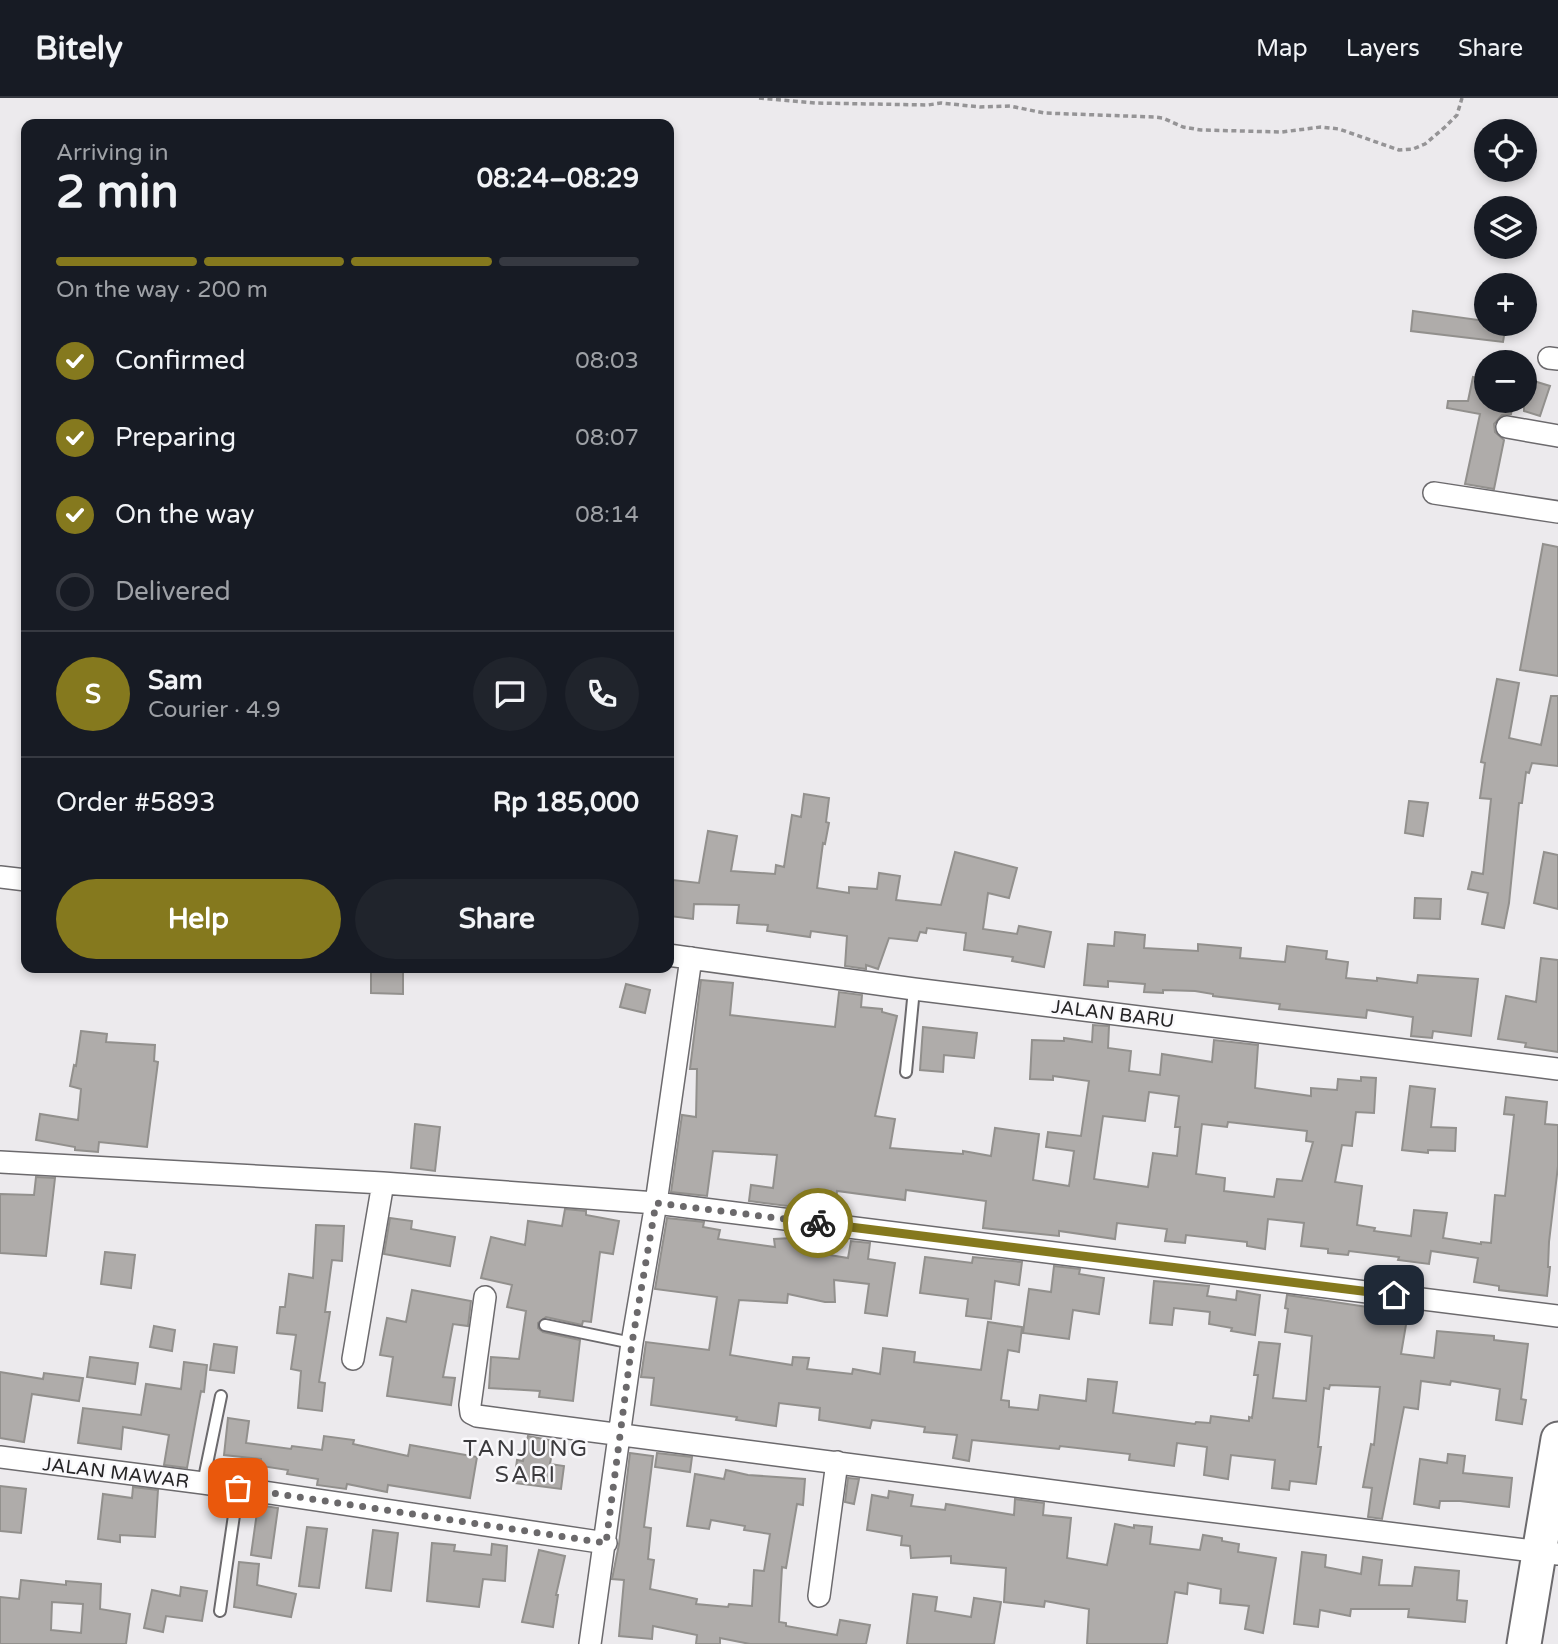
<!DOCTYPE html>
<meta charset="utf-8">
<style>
body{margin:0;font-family:"Varela Round",sans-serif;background:#20242c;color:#f1f3f6;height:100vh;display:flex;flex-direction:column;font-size:26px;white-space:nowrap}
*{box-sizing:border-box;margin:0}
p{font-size:23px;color:#9ea1a6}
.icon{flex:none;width:38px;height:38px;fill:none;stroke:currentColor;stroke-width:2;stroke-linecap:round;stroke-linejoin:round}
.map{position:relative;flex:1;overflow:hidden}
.panel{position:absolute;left:21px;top:21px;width:653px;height:854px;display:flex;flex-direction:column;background:#171b24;border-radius:14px;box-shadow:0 4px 10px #0003}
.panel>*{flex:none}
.tools{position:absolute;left:1474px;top:21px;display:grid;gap:14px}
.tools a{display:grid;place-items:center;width:63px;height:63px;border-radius:50%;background:#171b24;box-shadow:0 4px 10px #0003;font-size:35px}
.pin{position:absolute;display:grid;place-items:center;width:60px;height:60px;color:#fff;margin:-30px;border-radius:14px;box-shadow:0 4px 10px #0006}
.courier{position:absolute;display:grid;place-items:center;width:70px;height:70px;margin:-35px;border:5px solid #85791e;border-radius:50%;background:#fff;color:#222;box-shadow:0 2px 9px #0007}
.head em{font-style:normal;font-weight:700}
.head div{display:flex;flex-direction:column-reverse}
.head{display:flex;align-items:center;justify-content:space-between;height:119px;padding:0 35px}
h1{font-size:46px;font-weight:700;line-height:52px}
.bar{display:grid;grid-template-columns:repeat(4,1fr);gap:10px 7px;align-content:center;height:84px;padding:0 35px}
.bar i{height:9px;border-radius:5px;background:#363941}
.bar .active{background:#85791e}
.bar p{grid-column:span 4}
.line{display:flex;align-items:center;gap:18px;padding:0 35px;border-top:2px solid #363941}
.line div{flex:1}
.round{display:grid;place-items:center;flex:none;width:74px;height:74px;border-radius:37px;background:#20242c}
ol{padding:0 35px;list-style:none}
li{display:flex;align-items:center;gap:21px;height:77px}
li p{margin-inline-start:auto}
li .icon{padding:7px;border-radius:50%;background:#85791e;color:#fff;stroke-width:4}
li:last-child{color:#9ea1a6}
li i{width:38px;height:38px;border:4px solid #363941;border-radius:50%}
.action{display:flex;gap:14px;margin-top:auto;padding:14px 35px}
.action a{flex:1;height:80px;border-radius:42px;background:#85791e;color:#fff;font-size:28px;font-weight:700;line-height:80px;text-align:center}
.action a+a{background:#20242c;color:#f1f3f6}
header{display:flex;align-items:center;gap:42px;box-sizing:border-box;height:98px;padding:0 35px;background:#171b24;border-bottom:2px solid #363941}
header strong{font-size:33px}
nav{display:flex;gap:38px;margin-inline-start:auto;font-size:24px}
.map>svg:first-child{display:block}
</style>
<header>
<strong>Bitely</strong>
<nav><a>Map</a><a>Layers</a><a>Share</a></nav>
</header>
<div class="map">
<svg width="1558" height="1546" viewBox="0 0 1558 1546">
<rect width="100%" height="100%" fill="#eceaed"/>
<path fill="#afacaa" stroke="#92908d" stroke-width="2" fill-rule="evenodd" d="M 1413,213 L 1486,223 L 1486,226 L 1506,226 L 1503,244 L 1411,233 Z
M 1473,279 L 1486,281 L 1486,303 L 1514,303 L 1511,316 L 1502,317 L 1494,326 L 1495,334 L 1504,342 L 1494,391 L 1465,386 L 1480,316 L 1447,310 L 1448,303 L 1468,303 Z
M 1524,280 L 1550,288 L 1540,318 L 1524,313 Z
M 1543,446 L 1558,449 L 1558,578 L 1520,572 Z
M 1497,581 L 1519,585 L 1509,640 L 1541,647 L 1551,598 L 1558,598 L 1558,668 L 1532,665 L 1529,675 L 1526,674 L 1522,705 L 1519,705 L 1509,805 L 1504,830 L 1482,826 L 1488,795 L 1468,791 L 1472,774 L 1483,776 L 1491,701 L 1480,700 L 1485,665 L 1481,664 Z
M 804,696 L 829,700 L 826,724 L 829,725 L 825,746 L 823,745 L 817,790 L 849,795 L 849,789 L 877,791 L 879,775 L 900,778 L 896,802 L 941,807 L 955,754 L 1017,770 L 1009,800 L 988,795 L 983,831 L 1017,836 L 1019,828 L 1051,834 L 1044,869 L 1012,863 L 1013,859 L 964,852 L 966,835 L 927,830 L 926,835 L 920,834 L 917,843 L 889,840 L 878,871 L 866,867 L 866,871 L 845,868 L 847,838 L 811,833 L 810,839 L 767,833 L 768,827 L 737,825 L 739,807 L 694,806 L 693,821 L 669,818 L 673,782 L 699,785 L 708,733 L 737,738 L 731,773 L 775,776 L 776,767 L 784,769 L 792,717 L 801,719 Z
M 1409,703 L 1428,705 L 1423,738 L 1405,735 Z
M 1544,754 L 1558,757 L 1558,811 L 1534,805 Z
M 1415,800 L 1441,801 L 1440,821 L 1414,820 Z
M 1115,834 L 1145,837 L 1144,850 L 1198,853 L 1198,846 L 1241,850 L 1240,860 L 1285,864 L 1287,848 L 1327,853 L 1326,861 L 1348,864 L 1346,880 L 1377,883 L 1377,880 L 1417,885 L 1418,877 L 1478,881 L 1471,938 L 1433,933 L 1432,940 L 1411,938 L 1413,919 L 1367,912 L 1366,920 L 1279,911 L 1280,906 L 1213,898 L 1213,896 L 1195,893 L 1163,892 L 1163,895 L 1144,894 L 1145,886 L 1108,883 L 1108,889 L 1084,887 L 1088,846 L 1114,848 Z
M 1541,860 L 1558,862 L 1558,954 L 1525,949 L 1526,945 L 1498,941 L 1506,898 L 1536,904 Z
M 371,870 L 403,870 L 403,896 L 371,895 Z
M 701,882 L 733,885 L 730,917 L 835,929 L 839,894 L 862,897 L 861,909 L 882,911 L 882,914 L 897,918 L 875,1018 L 895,1021 L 890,1050 L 963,1056 L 963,1053 L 991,1058 L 995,1030 L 1039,1036 L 1033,1082 L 1069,1088 L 1074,1053 L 1046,1049 L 1048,1034 L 1081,1038 L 1089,983 L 1053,978 L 1053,982 L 1030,981 L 1032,942 L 1064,943 L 1064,940 L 1092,944 L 1093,927 L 1109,928 L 1108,950 L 1131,953 L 1129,973 L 1160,977 L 1162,956 L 1212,964 L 1214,942 L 1258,947 L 1255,990 L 1311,998 L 1311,990 L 1337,992 L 1338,981 L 1361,983 L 1361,979 L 1376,980 L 1374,1015 L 1356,1014 L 1352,1048 L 1342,1047 L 1335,1084 L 1362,1088 L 1357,1127 L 1375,1130 L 1374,1133 L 1411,1138 L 1414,1112 L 1447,1115 L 1443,1140 L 1481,1146 L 1481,1144 L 1491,1145 L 1495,1097 L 1505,1098 L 1514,1017 L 1504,1016 L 1506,999 L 1547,1004 L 1545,1026 L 1558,1027 L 1558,1068 L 1549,1144 L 1548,1169 L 1550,1169 L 1547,1198 L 1499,1192 L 1499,1188 L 1474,1184 L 1478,1160 L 1431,1153 L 1429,1166 L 1398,1162 L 1399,1159 L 1349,1153 L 1348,1157 L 1328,1155 L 1328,1151 L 1301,1148 L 1304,1125 L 1268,1121 L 1265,1151 L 1247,1148 L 1247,1144 L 1186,1137 L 1185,1145 L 1165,1143 L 1167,1131 L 1117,1125 L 1115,1141 L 1059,1133 L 1059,1138 L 983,1130 L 986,1103 L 906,1092 L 905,1102 L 837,1093 L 835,1114 L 749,1103 L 751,1087 L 773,1090 L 777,1057 L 713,1053 L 707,1098 L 671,1094 L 682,1017 L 696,1019 L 697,971 L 690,971 ZM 1149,994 L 1179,998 L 1175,1029 L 1180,1029 L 1177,1058 L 1153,1055 L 1148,1089 L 1094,1081 L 1103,1018 L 1145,1023 ZM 1228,1024 L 1307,1033 L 1306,1043 L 1313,1044 L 1302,1083 L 1277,1081 L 1274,1099 L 1224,1093 L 1225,1080 L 1196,1076 L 1202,1026 L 1227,1029 Z
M 626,886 L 650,892 L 645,915 L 620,909 Z
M 923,929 L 977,935 L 974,960 L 944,957 L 943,974 L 920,972 Z
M 81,933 L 107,936 L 106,944 L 155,947 L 154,963 L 158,964 L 147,1049 L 99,1044 L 98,1054 L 75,1052 L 75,1049 L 36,1042 L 40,1016 L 78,1022 L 81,991 L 70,988 L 74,967 L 76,968 Z
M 1410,988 L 1435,991 L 1431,1029 L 1456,1030 L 1455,1053 L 1428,1052 L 1428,1055 L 1402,1052 Z
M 415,1026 L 440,1029 L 435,1073 L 411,1070 Z
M 36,1079 L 55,1080 L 46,1158 L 0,1155 L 0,1096 L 34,1097 Z
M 565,1111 L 586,1113 L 586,1117 L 619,1123 L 613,1156 L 600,1154 L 591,1224 L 583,1223 L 582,1227 L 546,1219 L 538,1225 L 538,1230 L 543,1234 L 580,1242 L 573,1303 L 539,1299 L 540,1293 L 489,1290 L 491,1259 L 519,1261 L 526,1213 L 507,1209 L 512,1187 L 481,1180 L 491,1139 L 525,1147 L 528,1123 L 562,1128 Z
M 390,1120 L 412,1123 L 411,1131 L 455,1139 L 450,1168 L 384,1156 Z
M 667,1120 L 704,1124 L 703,1129 L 720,1132 L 718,1141 L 775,1149 L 774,1141 L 810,1139 L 811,1154 L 848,1160 L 851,1143 L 870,1145 L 868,1161 L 895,1165 L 887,1218 L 865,1215 L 869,1186 L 834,1182 L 835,1204 L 825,1204 L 788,1196 L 787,1205 L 739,1202 L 730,1257 L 792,1267 L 793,1259 L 809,1260 L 807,1271 L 852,1276 L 853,1271 L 880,1276 L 883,1250 L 915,1254 L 914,1264 L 981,1272 L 988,1224 L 1022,1229 L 1019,1254 L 1008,1252 L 1001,1302 L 1009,1303 L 1009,1309 L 1038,1312 L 1040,1297 L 1086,1303 L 1088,1281 L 1117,1284 L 1113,1315 L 1195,1326 L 1196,1324 L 1210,1325 L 1211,1318 L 1249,1323 L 1249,1319 L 1252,1320 L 1258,1277 L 1254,1277 L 1259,1244 L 1280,1246 L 1273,1300 L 1306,1303 L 1312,1238 L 1285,1234 L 1288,1211 L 1285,1210 L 1287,1197 L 1408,1215 L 1401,1256 L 1434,1260 L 1437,1233 L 1494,1238 L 1494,1242 L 1528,1246 L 1521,1301 L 1526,1302 L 1522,1326 L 1496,1322 L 1500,1291 L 1451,1283 L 1450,1287 L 1421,1283 L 1418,1311 L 1404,1309 L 1382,1421 L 1368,1419 L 1372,1390 L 1363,1389 L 1371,1346 L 1374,1347 L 1380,1289 L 1330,1287 L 1329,1291 L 1324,1290 L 1318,1349 L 1321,1349 L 1316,1386 L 1290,1383 L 1289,1392 L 1272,1390 L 1275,1362 L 1231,1357 L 1228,1381 L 1204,1377 L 1207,1349 L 1177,1345 L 1174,1368 L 1129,1362 L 1130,1356 L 1060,1348 L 1059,1351 L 972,1342 L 969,1363 L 953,1360 L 957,1337 L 924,1334 L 925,1329 L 896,1325 L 872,1322 L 870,1330 L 819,1322 L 820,1310 L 779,1305 L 776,1328 L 736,1322 L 737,1319 L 651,1307 L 654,1280 L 641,1279 L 646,1244 L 709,1252 L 717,1199 L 655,1191 Z
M 316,1127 L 344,1128 L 342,1163 L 332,1162 L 325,1214 L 330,1214 L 319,1284 L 325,1285 L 322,1313 L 298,1310 L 301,1273 L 291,1271 L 296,1237 L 277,1235 L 280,1209 L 285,1209 L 289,1176 L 313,1180 Z
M 105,1154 L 135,1157 L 131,1190 L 101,1186 Z
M 925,1159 L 972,1165 L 973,1159 L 1022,1164 L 1019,1187 L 995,1183 L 991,1221 L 966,1218 L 968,1201 L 920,1195 Z
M 1054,1168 L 1080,1171 L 1079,1176 L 1104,1180 L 1099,1216 L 1073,1212 L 1069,1241 L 1023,1235 L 1029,1191 L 1051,1194 Z
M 1154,1183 L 1209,1188 L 1207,1198 L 1236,1202 L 1237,1193 L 1260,1197 L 1255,1237 L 1231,1233 L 1232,1230 L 1209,1226 L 1210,1214 L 1174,1210 L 1172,1227 L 1150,1225 Z
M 412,1192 L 471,1203 L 468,1228 L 453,1226 L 443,1279 L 455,1280 L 451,1307 L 387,1298 L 393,1259 L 380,1257 L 387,1220 L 406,1224 Z
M 154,1228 L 175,1232 L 172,1253 L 150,1249 Z
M 214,1246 L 237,1249 L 234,1275 L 210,1272 Z
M 90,1259 L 138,1265 L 135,1286 L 87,1279 Z
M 184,1264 L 207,1267 L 204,1294 L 201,1293 L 187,1370 L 164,1367 L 169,1337 L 123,1329 L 121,1351 L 78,1345 L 83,1310 L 141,1317 L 146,1286 L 181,1291 Z
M 0,1274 L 43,1281 L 44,1275 L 83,1280 L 79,1303 L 32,1296 L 24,1344 L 0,1340 Z
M 228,1320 L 249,1323 L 246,1345 L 291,1351 L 292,1348 L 322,1352 L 324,1338 L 354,1342 L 353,1346 L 408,1358 L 410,1347 L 477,1359 L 470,1400 L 388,1387 L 387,1394 L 347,1386 L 346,1391 L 317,1387 L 318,1381 L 287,1376 L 288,1372 L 261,1368 L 261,1361 L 224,1357 Z
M 528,1338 L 554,1343 L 550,1366 L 564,1368 L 561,1391 L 514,1385 L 517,1362 L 523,1363 Z
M 630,1355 L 653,1358 L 644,1429 L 651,1430 L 648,1461 L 654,1462 L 650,1491 L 697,1501 L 696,1506 L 728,1509 L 729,1506 L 752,1508 L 754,1472 L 764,1473 L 770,1436 L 744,1432 L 745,1428 L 711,1422 L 709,1431 L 687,1428 L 695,1376 L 724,1381 L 726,1372 L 748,1377 L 805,1381 L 803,1407 L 797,1406 L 786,1470 L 782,1469 L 779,1524 L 786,1525 L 786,1528 L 837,1537 L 840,1522 L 870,1527 L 866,1546 L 750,1546 L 720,1540 L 720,1546 L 696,1546 L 697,1537 L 653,1528 L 652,1541 L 619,1538 L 624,1482 L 612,1481 L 619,1446 Z
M 657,1355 L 692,1359 L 690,1374 L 655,1369 Z
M 1448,1356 L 1465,1358 L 1463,1375 L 1512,1380 L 1509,1409 L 1460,1403 L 1440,1403 L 1439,1410 L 1414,1406 L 1420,1361 L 1447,1365 Z
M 848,1380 L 859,1381 L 854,1406 L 845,1404 Z
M 0,1388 L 26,1391 L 21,1435 L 0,1433 Z
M 133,1389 L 158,1392 L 155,1439 L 120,1437 L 120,1444 L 98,1441 L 103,1396 L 132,1400 Z
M 889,1393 L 913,1397 L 911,1408 L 945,1412 L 946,1406 L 1014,1417 L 1015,1401 L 1044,1405 L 1043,1417 L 1071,1420 L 1067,1460 L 1107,1467 L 1115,1426 L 1134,1430 L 1134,1427 L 1152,1429 L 1150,1446 L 1200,1452 L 1203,1437 L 1222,1440 L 1222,1443 L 1239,1446 L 1238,1454 L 1276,1460 L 1263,1535 L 1245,1531 L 1249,1508 L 1220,1505 L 1221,1491 L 1188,1485 L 1187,1496 L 1175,1494 L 1167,1546 L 1087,1546 L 1089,1511 L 1045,1503 L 1044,1509 L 1004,1504 L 1006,1470 L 951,1465 L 951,1458 L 911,1460 L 910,1448 L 901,1447 L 902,1438 L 867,1432 L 872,1397 L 888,1400 Z
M 258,1407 L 278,1410 L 271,1460 L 251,1457 Z
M 307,1429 L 327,1431 L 319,1490 L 299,1488 Z
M 373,1432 L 398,1435 L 391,1493 L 366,1490 Z
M 432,1445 L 455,1447 L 454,1453 L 491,1457 L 492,1446 L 507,1448 L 505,1483 L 483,1481 L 479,1509 L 427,1503 Z
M 539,1452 L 565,1458 L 556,1497 L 558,1497 L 553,1529 L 522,1524 Z
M 1302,1454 L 1326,1457 L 1325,1469 L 1361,1476 L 1363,1459 L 1382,1462 L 1379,1487 L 1412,1488 L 1415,1469 L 1459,1473 L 1457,1502 L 1467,1503 L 1465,1524 L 1408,1519 L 1409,1511 L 1351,1511 L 1350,1518 L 1320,1512 L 1318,1529 L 1294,1526 Z
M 239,1464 L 259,1466 L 257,1487 L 296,1496 L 291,1519 L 234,1509 Z
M 21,1482 L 66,1487 L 66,1483 L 101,1486 L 100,1511 L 130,1516 L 126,1546 L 0,1546 L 0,1499 L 19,1501 ZM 52,1504 L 83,1506 L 81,1535 L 51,1532 Z
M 181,1489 L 207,1493 L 202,1523 L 166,1518 L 163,1534 L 144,1530 L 152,1492 L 180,1498 Z
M 913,1496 L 937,1499 L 935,1513 L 971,1519 L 974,1500 L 1001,1504 L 994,1546 L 907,1546 Z"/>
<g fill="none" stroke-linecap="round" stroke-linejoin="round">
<g stroke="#6c6a6d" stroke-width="14">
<path id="service" d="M 906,974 L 914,891
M 545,1227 L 632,1245
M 203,1385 L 221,1298
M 220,1513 L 238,1390"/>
</g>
<g stroke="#6c6a6d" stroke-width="24">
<path id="minor" d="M 1549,260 L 1558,261
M 1507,329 L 1558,338
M 1434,395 L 1558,414
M 0,779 L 26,782
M 668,857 L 914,891 L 1558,971
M 0,1064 L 383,1085 L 656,1105 L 1558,1218
M 485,1199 L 470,1307 L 471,1315 L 477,1318 L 1145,1405 L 1558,1456
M 353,1261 L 383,1085
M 0,1359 L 203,1385 L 606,1445
M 819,1498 L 837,1364
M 590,1546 L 632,1245 L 656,1105 L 691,860"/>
</g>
<g stroke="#6c6a6d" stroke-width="37">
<path id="primary" d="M 1524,1546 L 1558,1341"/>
</g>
<path stroke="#959496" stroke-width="3.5" stroke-dasharray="5 3.5" stroke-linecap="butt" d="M 759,0 L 816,5 L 928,7 L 941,5 L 980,9 L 1010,8 L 1044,15 L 1154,19 L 1163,20 L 1183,29 L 1201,32 L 1282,34 L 1321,29 L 1339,31 L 1399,52 L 1413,51 L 1425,46 L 1445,29 L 1457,17 L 1462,0"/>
<use href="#service" stroke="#fff" stroke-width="10"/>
<use href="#minor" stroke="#fff" stroke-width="21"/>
<use href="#primary" stroke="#fff" stroke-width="33"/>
</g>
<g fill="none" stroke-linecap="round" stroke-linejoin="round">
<path stroke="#6b696b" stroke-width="7" stroke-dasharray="0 12.6" d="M 238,1390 L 606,1445 L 632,1245 L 656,1105 L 818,1125"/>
<path stroke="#85791e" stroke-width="9" d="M 818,1125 L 1394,1197"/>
</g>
<g text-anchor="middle" stroke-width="5" stroke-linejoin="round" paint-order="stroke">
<g font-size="19" fill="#252425" stroke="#f9f8fb">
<text transform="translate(1113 915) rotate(7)" y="7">JALAN BARU</text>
<text transform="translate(116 1374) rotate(7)" y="7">JALAN MAWAR</text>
</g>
<g font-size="23" letter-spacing="2" fill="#3c3b3e" stroke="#f9f8fb">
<text x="526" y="1358">TANJUNG<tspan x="526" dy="26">SARI</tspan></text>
</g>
</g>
</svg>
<div class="tools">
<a><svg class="icon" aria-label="locate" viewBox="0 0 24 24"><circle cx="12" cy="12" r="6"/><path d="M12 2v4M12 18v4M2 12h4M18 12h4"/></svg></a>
<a><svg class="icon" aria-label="layers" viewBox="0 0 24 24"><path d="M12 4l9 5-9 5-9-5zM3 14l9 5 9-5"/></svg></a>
<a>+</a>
<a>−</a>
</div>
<div class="pin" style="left:238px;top:1390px;background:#ea580c"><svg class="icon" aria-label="bag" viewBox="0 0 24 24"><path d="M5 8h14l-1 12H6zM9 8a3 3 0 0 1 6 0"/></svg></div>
<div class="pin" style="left:1394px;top:1197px;background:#1f2937"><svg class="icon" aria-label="home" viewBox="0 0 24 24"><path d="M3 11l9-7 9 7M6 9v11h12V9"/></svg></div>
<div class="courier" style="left:818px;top:1125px"><svg class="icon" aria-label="bike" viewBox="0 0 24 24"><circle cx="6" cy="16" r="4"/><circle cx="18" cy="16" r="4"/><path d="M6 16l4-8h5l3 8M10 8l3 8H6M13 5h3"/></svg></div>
<section class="panel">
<div class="head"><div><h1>2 min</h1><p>Arriving in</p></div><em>08:24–08:29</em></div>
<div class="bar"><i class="active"></i><i class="active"></i><i class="active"></i><i></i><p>On the way · 200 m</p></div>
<ol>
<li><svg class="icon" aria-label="check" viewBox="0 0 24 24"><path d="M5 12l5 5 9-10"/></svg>Confirmed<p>08:03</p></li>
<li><svg class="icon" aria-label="check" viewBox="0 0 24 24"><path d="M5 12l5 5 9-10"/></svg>Preparing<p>08:07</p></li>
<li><svg class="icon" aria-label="check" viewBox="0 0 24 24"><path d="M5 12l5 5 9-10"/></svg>On the way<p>08:14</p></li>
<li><i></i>Delivered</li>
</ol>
<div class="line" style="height:126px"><b class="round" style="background:#85791e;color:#fff">S</b><div><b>Sam</b><p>Courier · 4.9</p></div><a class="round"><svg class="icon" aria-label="chat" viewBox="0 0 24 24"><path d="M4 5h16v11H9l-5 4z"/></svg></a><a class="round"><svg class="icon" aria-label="phone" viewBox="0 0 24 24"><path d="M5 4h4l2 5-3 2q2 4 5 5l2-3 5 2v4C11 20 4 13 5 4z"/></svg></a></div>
<div class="line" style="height:91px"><div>Order #5893</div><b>Rp 185,000</b></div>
<div class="action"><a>Help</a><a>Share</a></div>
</section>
</div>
